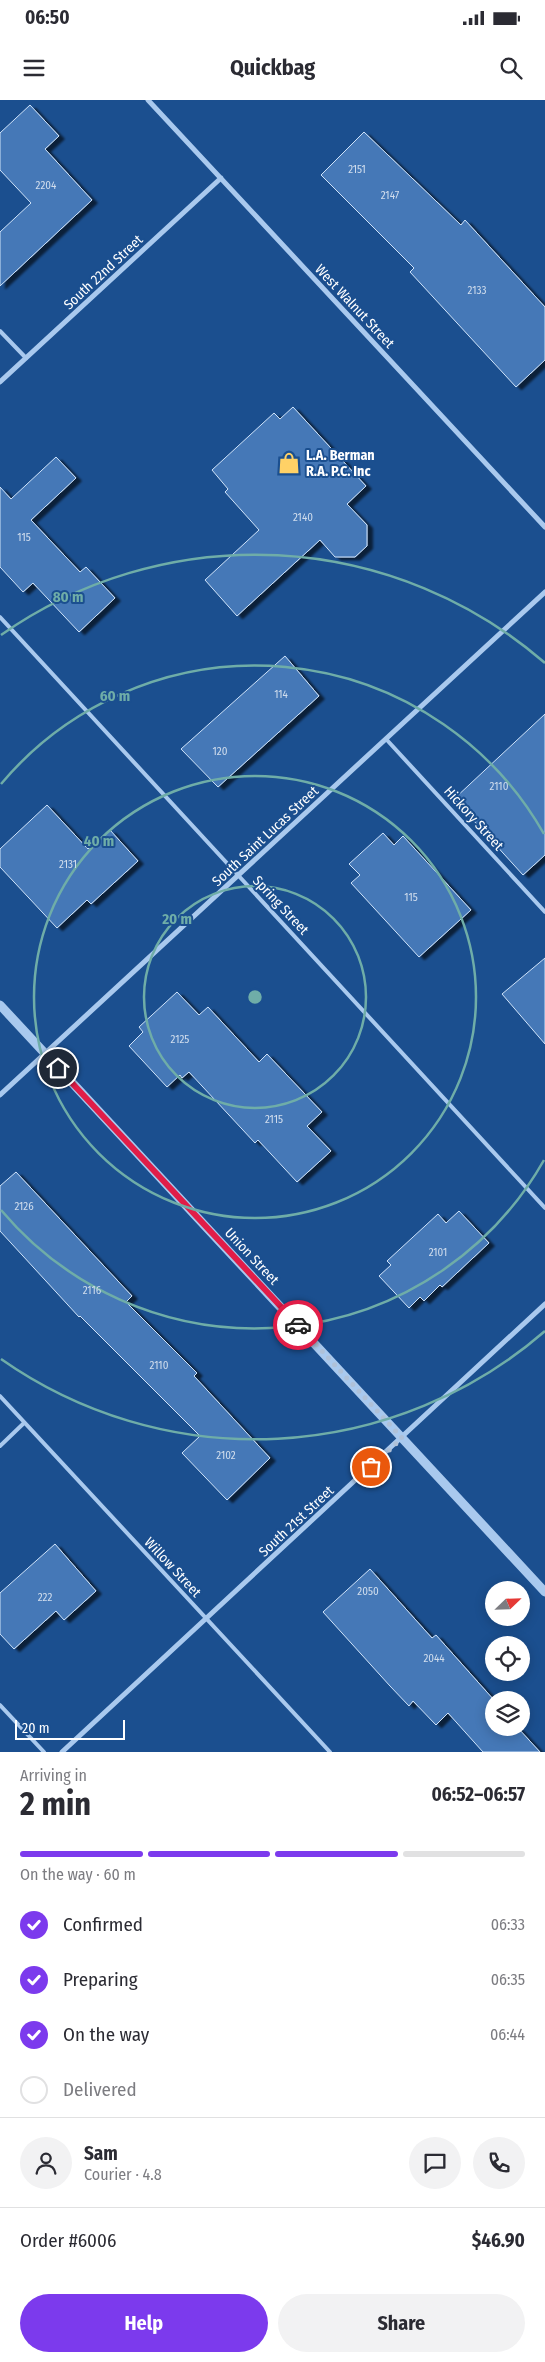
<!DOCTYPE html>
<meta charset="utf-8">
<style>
body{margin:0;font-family:"Fira Sans Condensed",sans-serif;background:#f2f2f3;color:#2b2b33;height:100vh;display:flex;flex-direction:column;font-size:19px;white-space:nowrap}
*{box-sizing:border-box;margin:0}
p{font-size:16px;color:#7c7c81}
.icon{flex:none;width:28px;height:28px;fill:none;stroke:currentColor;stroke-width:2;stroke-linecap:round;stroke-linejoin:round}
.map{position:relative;height:1652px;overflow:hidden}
.panel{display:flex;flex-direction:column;background:#fff;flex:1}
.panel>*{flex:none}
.needle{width:32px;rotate:67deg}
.buttons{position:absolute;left:485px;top:1481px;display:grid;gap:10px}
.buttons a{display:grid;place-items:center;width:45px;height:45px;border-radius:50%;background:#fff;box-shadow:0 2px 12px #0003;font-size:25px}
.scale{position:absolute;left:15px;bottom:12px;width:110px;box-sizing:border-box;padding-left:5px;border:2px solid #fff;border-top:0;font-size:14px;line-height:18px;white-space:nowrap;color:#fff;-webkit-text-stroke:4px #1b4f8f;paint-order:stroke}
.pin{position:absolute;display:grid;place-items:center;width:42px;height:42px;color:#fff;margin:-21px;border:2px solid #fff;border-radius:50%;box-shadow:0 1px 5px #0007}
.courier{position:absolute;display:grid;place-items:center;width:50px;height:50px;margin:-25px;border:4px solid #e11d48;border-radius:50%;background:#fff;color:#222;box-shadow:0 1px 6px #0007}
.headline em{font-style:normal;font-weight:700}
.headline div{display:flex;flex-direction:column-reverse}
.headline{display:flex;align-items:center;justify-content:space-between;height:85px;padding:0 20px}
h1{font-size:32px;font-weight:700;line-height:38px}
.bar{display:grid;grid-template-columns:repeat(4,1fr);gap:8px 5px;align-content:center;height:60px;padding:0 20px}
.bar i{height:6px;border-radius:4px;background:#e1e1e2}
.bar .selected{background:#7c3aed}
.bar p{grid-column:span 4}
.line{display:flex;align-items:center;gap:12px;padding:0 20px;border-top:1px solid #e1e1e2}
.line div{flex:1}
.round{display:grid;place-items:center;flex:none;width:52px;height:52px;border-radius:26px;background:#f2f2f3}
ol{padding:0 20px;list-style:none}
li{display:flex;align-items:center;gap:15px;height:55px}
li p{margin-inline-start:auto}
li .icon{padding:5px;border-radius:50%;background:#7c3aed;color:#fff;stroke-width:4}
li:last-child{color:#7c7c81}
li i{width:28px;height:28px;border:2px solid #e1e1e2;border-radius:50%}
.cta{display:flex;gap:10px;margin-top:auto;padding:10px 20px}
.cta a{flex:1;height:58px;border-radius:30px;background:#7c3aed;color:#fff;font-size:20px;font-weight:700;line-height:58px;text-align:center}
.cta a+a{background:#f2f2f3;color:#2b2b33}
.status{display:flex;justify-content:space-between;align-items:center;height:35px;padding:0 25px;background:#fff;direction:ltr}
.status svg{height:14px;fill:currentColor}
header{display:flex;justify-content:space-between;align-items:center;height:65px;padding:0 20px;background:#fff;font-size:22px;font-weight:700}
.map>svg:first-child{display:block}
</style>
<div class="status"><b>06:50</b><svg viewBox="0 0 49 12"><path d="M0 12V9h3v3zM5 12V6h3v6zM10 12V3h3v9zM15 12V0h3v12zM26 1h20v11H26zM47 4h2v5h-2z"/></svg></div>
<header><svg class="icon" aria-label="menu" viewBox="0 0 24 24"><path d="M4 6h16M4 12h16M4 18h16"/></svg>Quickbag<svg class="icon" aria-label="search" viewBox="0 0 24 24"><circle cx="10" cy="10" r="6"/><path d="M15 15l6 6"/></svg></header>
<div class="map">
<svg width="545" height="1652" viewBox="0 0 545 1652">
<defs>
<filter id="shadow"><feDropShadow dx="5.5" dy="3" stdDeviation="1" flood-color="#0009"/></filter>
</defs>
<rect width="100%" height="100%" fill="#1b4f8f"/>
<path fill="#4478b7" stroke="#cfe3fa" filter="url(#shadow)" d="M 30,5 L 59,36 L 45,49 L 92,100 L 0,186 L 0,132 L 31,103 L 0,70 L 0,33 Z
M 364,32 L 461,125 L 465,120 L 545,207 L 545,260 L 516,287 L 410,172 L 414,168 L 321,75 Z
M 293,307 L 366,386 L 347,404 L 367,425 L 367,446 L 355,457 L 335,457 L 320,440 L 237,516 L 205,480 L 259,430 L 225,392 L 228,389 L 212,370 L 274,313 L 280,319 Z
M 56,357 L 76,378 L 31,420 L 80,472 L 86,467 L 115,498 L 79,532 L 33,483 L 23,492 L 0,467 L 0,387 L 11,399 Z
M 285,556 L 319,596 L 218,687 L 181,649 Z
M 545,614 L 545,755 L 523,775 L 454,699 Z
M 47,705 L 88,749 L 110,730 L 138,761 L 91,804 L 87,800 L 57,828 L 0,767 L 0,749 Z
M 383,733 L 394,745 L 403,736 L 471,810 L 419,857 L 351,783 L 360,775 L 349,764 Z
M 545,858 L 545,944 L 502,894 Z
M 177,892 L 199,915 L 208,907 L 259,962 L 267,954 L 322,1012 L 307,1026 L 331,1051 L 297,1082 L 258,1040 L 255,1043 L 189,972 L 182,978 L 180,975 L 167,987 L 129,946 L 143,932 L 139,927 Z
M 16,1072 L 132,1196 L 126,1202 L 197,1273 L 194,1276 L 270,1358 L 227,1400 L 182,1353 L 200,1336 L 80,1216 L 79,1217 L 0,1131 L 0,1086 Z
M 459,1111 L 489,1143 L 442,1187 L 440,1185 L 424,1201 L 420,1197 L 409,1208 L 379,1176 L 391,1165 L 387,1161 L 438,1114 L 446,1123 Z
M 55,1444 L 96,1491 L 64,1520 L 56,1511 L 14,1549 L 0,1534 L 0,1493 Z
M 370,1469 L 432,1538 L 436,1535 L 494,1600 L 494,1628 L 518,1628 L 540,1652 L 483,1652 L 448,1613 L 436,1625 L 413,1601 L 409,1606 L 390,1586 L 323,1512 Z"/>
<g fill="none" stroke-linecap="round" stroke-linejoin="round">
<path stroke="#a9c9ee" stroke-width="4" d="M 0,231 L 26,258
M 0,517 L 545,1108
M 386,639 L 545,812
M 0,1296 L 330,1652
M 0,1346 L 24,1323
M 0,1605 L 44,1652"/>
<path stroke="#a9c9ee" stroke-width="5" d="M 148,0 L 545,427
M 0,282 L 221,78
M 0,995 L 545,492
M 62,1652 L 545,1204"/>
<path stroke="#a9c9ee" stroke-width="9" d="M 0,905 L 545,1492"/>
</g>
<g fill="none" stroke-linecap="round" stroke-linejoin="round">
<path stroke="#afc1d8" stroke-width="5" stroke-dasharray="0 9" d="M 298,1225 L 402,1338 L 371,1367"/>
<path stroke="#e11d48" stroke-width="6" d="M 58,968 L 298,1225"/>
</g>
<g fill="none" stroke="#6fada8" stroke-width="2.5">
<circle cx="255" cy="897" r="111"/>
<circle cx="255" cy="897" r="221"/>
<path d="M544 1060A332 332 0 0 1 1 1110M1 684A332 332 0 0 1 544 734"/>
<path d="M545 1231A442 442 0 0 1 1 1259M1 535A442 442 0 0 1 545 563"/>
</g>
<defs>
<g id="shop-bare" transform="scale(1.725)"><path d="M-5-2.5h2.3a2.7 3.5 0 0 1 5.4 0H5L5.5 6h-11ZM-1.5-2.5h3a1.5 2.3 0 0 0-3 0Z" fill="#ffd166" stroke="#1b4f8f" stroke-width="2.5" paint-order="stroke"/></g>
</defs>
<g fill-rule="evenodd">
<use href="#shop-bare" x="289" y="363"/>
</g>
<g text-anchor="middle" stroke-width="4" stroke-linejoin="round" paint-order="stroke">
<g font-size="11" fill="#d0dded">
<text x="357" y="73">2151</text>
<text x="46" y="89">2204</text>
<text x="390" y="99">2147</text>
<text x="477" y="194">2133</text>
<text x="303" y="421">2140</text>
<text x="24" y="441">115</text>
<text x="281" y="598">114</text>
<text x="220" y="655">120</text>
<text x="499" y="690">2110</text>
<text x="68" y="768">2131</text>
<text x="411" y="801">115</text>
<text x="180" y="943">2125</text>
<text x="274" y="1023">2115</text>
<text x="24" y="1110">2126</text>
<text x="438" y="1156">2101</text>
<text x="92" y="1194">2116</text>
<text x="159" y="1269">2110</text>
<text x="226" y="1359">2102</text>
<text x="368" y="1495">2050</text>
<text x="45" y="1501">222</text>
<text x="434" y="1562">2044</text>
</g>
<g font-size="14" fill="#fff" stroke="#1b4f8f">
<text transform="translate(103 172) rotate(-43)" y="5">South 22nd Street</text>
<text transform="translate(355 206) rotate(47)" y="5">West Walnut Street</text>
<text transform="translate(474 718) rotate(48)" y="5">Hickory Street</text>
<text transform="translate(265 736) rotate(-43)" y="5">South Saint Lucas Street</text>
<text transform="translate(281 805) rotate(47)" y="5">Spring Street</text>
<text transform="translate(252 1156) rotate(47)" y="5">Union Street</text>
<text transform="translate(296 1421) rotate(-43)" y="5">South 21st Street</text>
<text transform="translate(173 1467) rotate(47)" y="5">Willow Street</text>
</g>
<g font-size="14" font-weight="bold" fill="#fff" stroke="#1b4f8f" text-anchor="start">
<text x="306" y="360">L.A. Berman<tspan x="306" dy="16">R.A. P.C. Inc</tspan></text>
</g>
</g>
<circle cx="255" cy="897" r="8" fill="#6fada8" stroke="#1b4f8f" stroke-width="2.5"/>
<g font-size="15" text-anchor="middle" font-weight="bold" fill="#6fada8" stroke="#1b4f8f" stroke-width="4" stroke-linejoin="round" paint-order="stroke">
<text x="68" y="502">80 m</text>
<text x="115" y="601">60 m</text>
<text x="99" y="746">40 m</text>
<text x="177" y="824">20 m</text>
</g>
</svg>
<div class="buttons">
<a><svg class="needle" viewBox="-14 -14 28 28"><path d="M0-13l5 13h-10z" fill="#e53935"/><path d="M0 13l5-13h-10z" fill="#7c7c81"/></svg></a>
<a><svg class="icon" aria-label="locate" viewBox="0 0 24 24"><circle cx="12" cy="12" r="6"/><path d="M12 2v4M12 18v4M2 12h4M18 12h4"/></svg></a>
<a><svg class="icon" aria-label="layers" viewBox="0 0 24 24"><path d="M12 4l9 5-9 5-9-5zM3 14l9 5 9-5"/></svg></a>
</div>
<div class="scale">20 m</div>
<div class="pin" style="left:371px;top:1367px;background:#ea580c"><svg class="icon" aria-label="bag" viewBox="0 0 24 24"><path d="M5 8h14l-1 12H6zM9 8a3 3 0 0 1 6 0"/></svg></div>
<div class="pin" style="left:58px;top:968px;background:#1f2937"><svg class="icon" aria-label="home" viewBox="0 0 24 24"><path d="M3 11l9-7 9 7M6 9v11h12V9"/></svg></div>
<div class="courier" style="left:298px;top:1225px"><svg class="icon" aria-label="car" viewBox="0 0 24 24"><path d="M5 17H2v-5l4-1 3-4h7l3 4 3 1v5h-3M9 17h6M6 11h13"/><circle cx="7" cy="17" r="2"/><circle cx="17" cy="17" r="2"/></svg></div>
</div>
<section class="panel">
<div class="headline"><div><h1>2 min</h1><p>Arriving in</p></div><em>06:52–06:57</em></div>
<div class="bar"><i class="selected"></i><i class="selected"></i><i class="selected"></i><i></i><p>On the way · 60 m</p></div>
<ol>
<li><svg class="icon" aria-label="check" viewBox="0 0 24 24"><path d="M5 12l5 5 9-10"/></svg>Confirmed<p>06:33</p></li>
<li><svg class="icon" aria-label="check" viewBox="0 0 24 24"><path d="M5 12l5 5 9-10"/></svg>Preparing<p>06:35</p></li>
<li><svg class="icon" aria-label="check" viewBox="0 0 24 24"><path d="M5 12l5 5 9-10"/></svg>On the way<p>06:44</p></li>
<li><i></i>Delivered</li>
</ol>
<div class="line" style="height:90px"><a class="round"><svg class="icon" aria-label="person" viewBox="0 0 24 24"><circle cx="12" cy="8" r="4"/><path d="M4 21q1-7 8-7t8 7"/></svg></a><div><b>Sam</b><p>Courier · 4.8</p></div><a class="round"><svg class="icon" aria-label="chat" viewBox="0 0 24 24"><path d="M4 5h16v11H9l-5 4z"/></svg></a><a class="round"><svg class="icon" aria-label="phone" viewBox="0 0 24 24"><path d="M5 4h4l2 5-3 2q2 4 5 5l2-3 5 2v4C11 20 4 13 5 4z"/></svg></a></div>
<div class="line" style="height:65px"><div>Order #6006</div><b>$46.90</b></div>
<div class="cta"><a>Help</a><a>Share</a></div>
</section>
